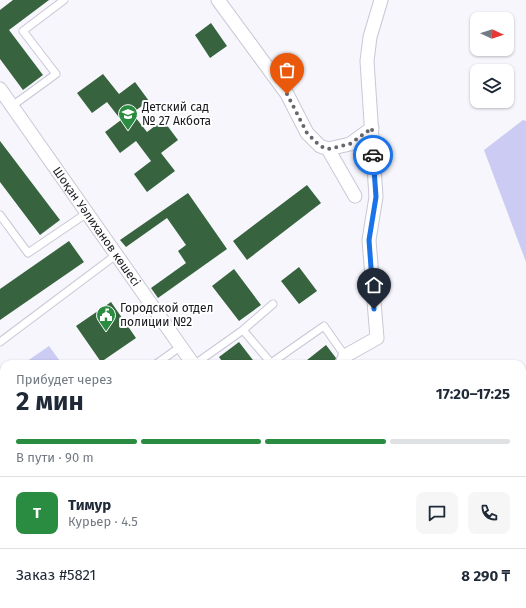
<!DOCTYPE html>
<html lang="ru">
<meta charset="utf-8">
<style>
body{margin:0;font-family:"Fira Sans",sans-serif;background:#f6f6f7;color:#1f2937;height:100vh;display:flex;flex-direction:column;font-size:15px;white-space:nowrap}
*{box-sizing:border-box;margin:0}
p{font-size:13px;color:#747a83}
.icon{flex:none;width:22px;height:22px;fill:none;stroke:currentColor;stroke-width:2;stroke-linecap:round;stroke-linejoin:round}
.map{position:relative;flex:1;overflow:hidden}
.details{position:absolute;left:0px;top:360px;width:526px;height:248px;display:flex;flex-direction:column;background:#fff;border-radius:12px 12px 0 0;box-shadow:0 1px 3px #0004}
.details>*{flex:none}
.needle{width:26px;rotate:93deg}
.fabs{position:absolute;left:470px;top:12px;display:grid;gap:8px}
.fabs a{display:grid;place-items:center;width:44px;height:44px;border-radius:8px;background:#fff;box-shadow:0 1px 3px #0004;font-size:20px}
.pin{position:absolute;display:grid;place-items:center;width:34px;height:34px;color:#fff;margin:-41px -17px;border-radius:50% 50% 50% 0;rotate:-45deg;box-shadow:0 0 4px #0007}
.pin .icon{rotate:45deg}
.courier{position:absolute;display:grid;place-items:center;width:40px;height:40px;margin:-20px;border:3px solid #1a73e8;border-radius:50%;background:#fff;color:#222;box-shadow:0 1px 5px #0007}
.overview em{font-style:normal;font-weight:700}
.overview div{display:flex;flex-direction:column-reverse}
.overview{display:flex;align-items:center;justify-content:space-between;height:68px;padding:0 16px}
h1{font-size:26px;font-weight:700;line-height:30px}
.bar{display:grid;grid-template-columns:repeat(4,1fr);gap:6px 4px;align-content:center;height:48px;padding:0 16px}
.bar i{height:5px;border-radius:3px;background:#e0e1e3}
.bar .current{background:#2a8c40}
.bar p{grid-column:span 4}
.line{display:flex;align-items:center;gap:10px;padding:0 16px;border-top:1px solid #e0e1e3}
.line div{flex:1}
.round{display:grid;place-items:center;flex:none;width:42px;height:42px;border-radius:8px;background:#f6f6f7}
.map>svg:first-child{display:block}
</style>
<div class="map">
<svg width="526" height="608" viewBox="0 0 526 608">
<rect width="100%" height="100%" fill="#f6f6fc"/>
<path fill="#cbcbf3" d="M 523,120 L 526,121 L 526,262 L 484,150 Z
M 49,346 L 62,364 L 23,364 Z"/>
<path fill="#37643e" d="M 13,0 L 49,0 L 9,30 L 43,75 L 23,90 L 0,59 L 0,10 Z
M 211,23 L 227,46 L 210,58 L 195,35 Z
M 103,74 L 119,94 L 135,82 L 149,101 L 132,113 L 147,132 L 163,120 L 178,140 L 161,153 L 175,171 L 147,192 L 134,174 L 151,161 L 136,141 L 120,153 L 105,132 L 121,120 L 107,102 L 92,113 L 77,93 Z
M 0,141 L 60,220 L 40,235 L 0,182 Z
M 307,185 L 321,203 L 247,260 L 233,241 Z
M 188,193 L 227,249 L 158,298 L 151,288 L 186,263 L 178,251 L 186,245 L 167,218 L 126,247 L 120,240 Z
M 69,241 L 84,262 L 0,320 L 0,289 Z
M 299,267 L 317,291 L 299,304 L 281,281 Z
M 234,269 L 261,305 L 239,321 L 212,286 Z
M 111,302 L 136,338 L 101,362 L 76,326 Z
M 239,342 L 256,364 L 224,364 L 219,357 Z
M 326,345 L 336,358 L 334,364 L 302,364 Z"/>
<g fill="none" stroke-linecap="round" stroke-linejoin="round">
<g stroke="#c8c8d7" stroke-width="9">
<path id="service" d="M 12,106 L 56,74 L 23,31 L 64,0
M 0,215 L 28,253 L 87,213
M 243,330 L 273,304
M 0,342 L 116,255
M 156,364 L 180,347
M 195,364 L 243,330 L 271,363 L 324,326 L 345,356"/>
</g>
<g stroke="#c8c8d7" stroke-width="15">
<g id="minor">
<path d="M 218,0 L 287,94 L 307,133 L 320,146 L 328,149 L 350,144 L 372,128"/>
<path id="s1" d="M 0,89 L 193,364"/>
<path d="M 328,149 L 355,196"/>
<path d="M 342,364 L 345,356 L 377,338 L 369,240 L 376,197 L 367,61 L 370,37 L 381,0"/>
<path d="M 35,608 L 40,604"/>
<path d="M 340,608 L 347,604"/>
</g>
</g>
<use href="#service" stroke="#fff" stroke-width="7"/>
<use href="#minor" stroke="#fff" stroke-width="13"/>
</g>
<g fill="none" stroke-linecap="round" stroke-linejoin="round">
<path stroke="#67676d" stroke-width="4" stroke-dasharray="0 7.2" d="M 287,94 L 307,133 L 320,146 L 328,149 L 350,144 L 372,128 L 373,155"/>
<path stroke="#1a73e8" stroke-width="5" d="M 373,155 L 376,197 L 369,240 L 374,309"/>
</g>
<defs>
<g id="school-pin" transform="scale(1)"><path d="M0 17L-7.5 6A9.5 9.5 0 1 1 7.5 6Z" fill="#2a8c40" stroke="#fff"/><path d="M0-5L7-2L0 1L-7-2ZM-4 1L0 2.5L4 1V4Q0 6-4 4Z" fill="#fff"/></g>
<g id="civic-pin" transform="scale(1)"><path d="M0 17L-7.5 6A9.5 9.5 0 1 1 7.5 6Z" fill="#2a8c40" stroke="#fff"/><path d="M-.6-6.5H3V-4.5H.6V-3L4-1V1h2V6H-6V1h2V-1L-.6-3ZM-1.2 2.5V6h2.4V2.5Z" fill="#fff"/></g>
</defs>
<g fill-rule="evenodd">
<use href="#school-pin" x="128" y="114"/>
<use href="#civic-pin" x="106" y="315"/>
</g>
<g text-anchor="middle" stroke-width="4" stroke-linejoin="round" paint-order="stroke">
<g font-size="12" fill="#1a1a20" stroke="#fff" text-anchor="start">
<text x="142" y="111">Детский сад<tspan x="142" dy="14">№ 27 Акбота</tspan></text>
<text x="120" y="312">Городской отдел<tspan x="120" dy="14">полиции №2</tspan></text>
</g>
<g font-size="12" fill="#1a1a20" stroke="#fff">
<text dy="4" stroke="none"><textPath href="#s1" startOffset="168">Шоқан Уәлиханов көшесі</textPath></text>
</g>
</g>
</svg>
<div class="fabs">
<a><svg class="needle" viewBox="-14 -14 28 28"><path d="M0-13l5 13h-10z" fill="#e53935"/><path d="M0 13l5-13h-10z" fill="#747a83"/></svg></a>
<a><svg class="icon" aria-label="layers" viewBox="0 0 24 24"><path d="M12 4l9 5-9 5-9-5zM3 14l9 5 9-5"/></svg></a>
</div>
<div class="pin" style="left:287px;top:94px;background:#ea580c"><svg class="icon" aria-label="bag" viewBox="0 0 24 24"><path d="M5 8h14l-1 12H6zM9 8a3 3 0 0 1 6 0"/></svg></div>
<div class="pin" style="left:374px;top:309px;background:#1f2937"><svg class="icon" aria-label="home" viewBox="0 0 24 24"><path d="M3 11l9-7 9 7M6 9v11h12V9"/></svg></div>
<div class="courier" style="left:373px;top:155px"><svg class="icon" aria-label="car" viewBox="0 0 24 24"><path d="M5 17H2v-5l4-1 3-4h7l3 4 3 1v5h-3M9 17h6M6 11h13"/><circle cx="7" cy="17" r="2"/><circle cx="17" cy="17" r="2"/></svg></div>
<section class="details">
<div class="overview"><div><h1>2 мин</h1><p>Прибудет через</p></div><em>17:20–17:25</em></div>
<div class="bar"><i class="current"></i><i class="current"></i><i class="current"></i><i></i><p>В пути · 90 m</p></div>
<div class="line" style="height:72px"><b class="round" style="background:#2a8c40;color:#fff">Т</b><div><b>Тимур</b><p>Курьер · 4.5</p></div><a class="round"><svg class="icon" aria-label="chat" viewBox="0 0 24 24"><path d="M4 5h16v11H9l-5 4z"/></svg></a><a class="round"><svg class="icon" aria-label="phone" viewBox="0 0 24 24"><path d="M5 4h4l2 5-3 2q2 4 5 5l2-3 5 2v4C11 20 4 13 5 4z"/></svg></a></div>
<div class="line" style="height:52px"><div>Заказ #5821</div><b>8 290 ₸</b></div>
</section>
</div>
